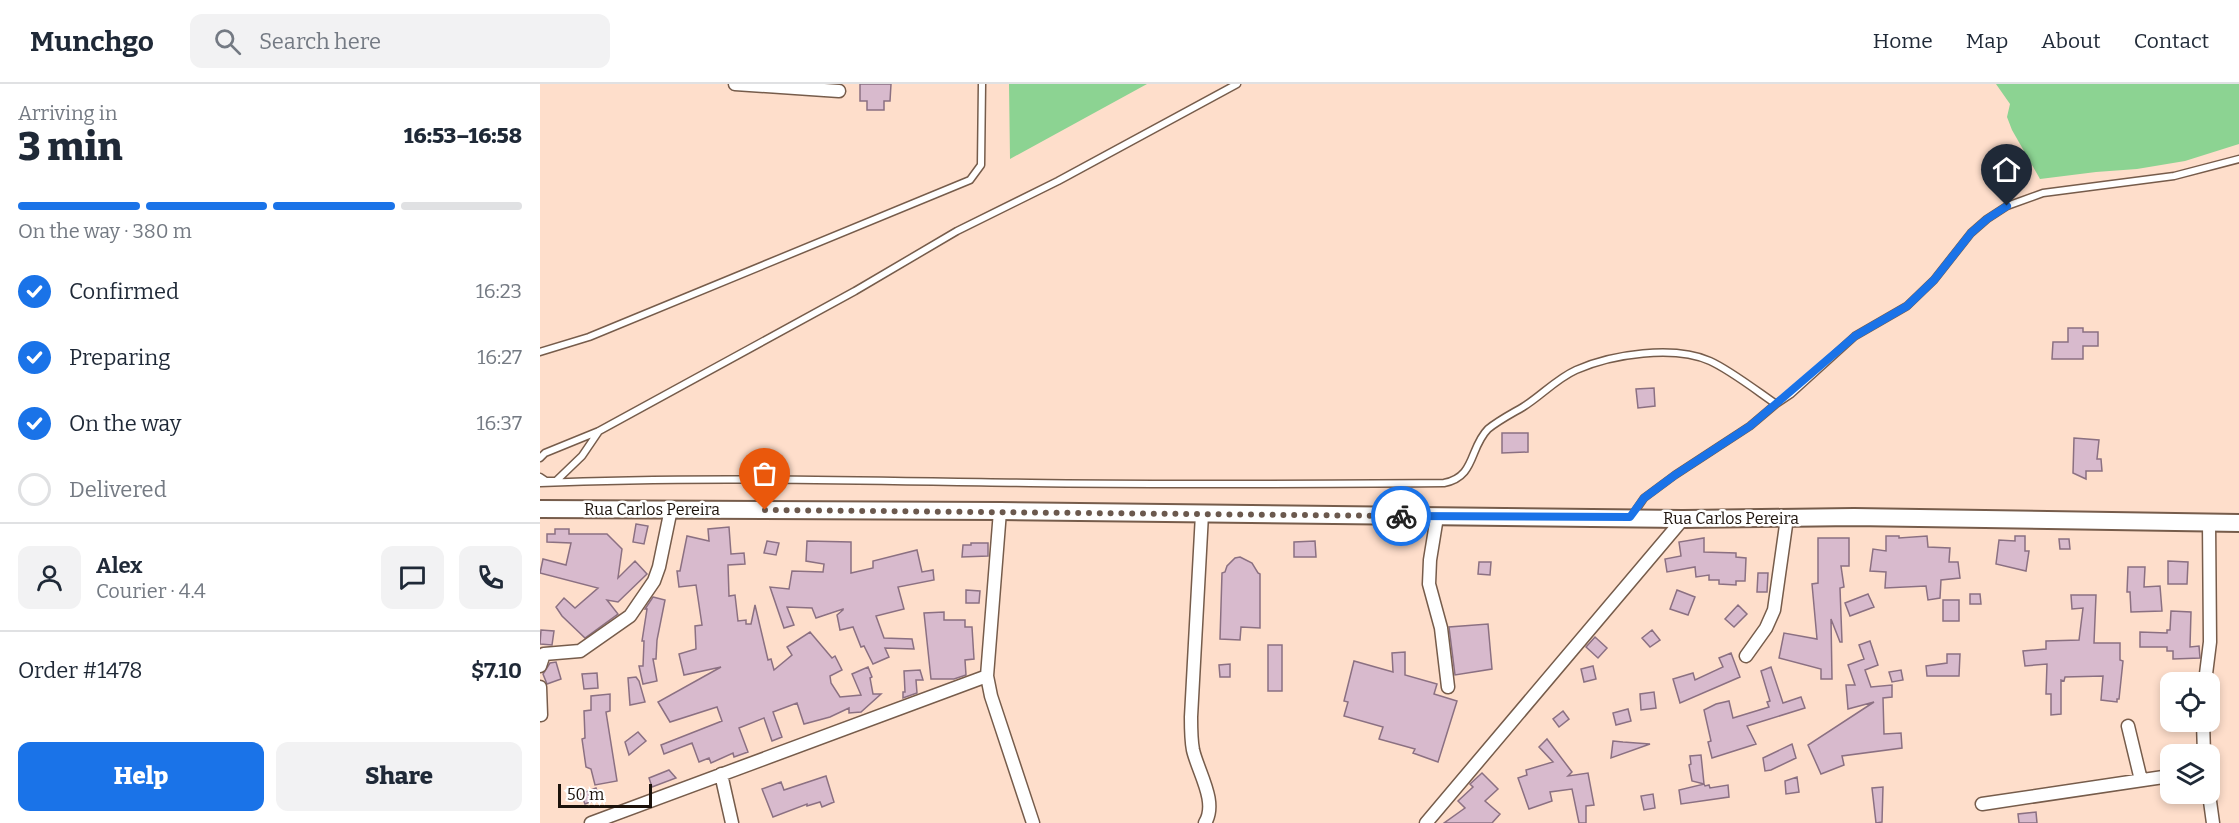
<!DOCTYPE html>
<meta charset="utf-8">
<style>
body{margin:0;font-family:Bitter,serif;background:#f2f2f3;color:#1f2937;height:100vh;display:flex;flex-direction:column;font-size:22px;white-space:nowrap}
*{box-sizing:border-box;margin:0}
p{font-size:20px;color:#747a83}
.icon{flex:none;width:33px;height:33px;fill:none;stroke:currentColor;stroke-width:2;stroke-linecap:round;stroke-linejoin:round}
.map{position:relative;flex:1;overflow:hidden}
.sheet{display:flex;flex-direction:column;background:#fff;width:540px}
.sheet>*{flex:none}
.fabs{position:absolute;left:1620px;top:588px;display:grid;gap:12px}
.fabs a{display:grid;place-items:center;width:60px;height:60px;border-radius:12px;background:#fff;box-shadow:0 3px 9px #0003;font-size:30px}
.scale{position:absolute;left:18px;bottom:15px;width:94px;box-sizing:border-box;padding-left:6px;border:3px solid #1c120b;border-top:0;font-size:16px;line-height:21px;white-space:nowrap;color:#1c120b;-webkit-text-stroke:4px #fff;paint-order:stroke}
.pin{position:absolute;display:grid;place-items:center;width:51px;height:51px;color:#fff;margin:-62px -26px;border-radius:50% 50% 50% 0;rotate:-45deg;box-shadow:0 0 6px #0007}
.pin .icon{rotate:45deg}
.courier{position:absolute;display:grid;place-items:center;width:60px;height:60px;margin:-30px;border:4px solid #1a73e8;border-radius:50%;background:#fff;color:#222;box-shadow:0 2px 8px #0007}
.headline em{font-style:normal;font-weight:800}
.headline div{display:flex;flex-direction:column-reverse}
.headline{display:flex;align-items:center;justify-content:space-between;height:102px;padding:0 18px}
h1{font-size:39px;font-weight:800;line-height:45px}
.bar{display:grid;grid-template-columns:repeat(4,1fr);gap:9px 6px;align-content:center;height:72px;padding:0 18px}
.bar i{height:8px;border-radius:4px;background:#e0e1e3}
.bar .on{background:#1a73e8}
.bar p{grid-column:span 4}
.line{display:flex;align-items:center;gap:15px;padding:0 18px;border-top:2px solid #e0e1e3}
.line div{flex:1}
.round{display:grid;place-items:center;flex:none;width:63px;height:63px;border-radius:12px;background:#f2f2f3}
ol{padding:0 18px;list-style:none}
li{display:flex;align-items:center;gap:18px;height:66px}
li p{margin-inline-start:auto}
li .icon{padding:6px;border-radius:50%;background:#1a73e8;color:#fff;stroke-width:4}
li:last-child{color:#747a83}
li i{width:33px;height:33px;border:3px solid #e0e1e3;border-radius:50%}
.button{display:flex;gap:12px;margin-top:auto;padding:12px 18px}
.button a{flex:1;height:69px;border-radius:12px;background:#1a73e8;color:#fff;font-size:24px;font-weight:800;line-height:69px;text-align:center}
.button a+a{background:#f2f2f3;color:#1f2937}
header{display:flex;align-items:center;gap:36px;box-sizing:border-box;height:84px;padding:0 30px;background:#fff;border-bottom:2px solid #e0e1e3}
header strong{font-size:28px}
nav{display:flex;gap:33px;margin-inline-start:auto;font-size:21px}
.search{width:420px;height:54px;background:#f2f2f3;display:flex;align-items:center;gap:15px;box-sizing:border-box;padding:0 21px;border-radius:12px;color:#747a83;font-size:22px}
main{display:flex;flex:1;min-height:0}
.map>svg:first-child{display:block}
</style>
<header>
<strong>Munchgo</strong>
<div class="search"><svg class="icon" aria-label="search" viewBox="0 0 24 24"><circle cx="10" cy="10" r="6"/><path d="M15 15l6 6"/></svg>Search here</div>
<nav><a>Home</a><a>Map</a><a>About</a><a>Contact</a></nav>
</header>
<main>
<section class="sheet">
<div class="headline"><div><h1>3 min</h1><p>Arriving in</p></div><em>16:53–16:58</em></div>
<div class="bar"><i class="on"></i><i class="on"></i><i class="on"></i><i></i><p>On the way · 380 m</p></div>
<ol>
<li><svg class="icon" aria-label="check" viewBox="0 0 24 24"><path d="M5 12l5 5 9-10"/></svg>Confirmed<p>16:23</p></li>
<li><svg class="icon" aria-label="check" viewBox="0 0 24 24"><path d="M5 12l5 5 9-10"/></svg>Preparing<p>16:27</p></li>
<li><svg class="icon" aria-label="check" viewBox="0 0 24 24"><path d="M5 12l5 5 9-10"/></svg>On the way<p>16:37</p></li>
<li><i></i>Delivered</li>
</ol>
<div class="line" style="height:108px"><a class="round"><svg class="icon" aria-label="person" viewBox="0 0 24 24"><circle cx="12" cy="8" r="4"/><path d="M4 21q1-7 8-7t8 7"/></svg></a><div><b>Alex</b><p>Courier · 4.4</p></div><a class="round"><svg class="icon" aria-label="chat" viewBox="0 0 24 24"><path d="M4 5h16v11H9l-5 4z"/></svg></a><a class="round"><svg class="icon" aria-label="phone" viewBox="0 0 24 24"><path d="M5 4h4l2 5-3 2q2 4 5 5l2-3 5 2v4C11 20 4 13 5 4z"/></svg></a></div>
<div class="line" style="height:78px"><div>Order #1478</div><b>$7.10</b></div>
<div class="button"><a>Help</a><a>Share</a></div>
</section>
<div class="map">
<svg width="1699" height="739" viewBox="0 0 1699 739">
<rect width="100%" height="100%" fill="#fedecb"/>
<path fill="#8cd392" d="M 469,0 L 607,0 L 470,75 Z
M 1456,0 L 1699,0 L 1699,60 L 1645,77 L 1597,85 L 1556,88 L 1500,95 L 1472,46 L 1467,33 L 1470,20 Z"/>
<path fill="#d8bacd" stroke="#8b7082" stroke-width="1.5" d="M 320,0 L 351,0 L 350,17 L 344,17 L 344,26 L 327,26 L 327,17 L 320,17 Z
M 1528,244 L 1543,244 L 1543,248 L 1558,248 L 1558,262 L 1543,262 L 1543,275 L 1512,275 L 1513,258 L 1528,258 Z
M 1114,304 L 1115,322 L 1098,324 L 1096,305 Z
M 962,349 L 988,349 L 988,368 L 962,369 Z
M 1534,354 L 1559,356 L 1557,375 L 1561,375 L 1562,387 L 1546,387 L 1546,395 L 1533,389 Z
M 96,440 L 108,442 L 104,460 L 93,458 Z
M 189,443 L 191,470 L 204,469 L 205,480 L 188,481 L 189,512 L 195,511 L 198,537 L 206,536 L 206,540 L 211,540 L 215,521 L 228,576 L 231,575 L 234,586 L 252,571 L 247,563 L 270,548 L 292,574 L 295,572 L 302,586 L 290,592 L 291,599 L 300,613 L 321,611 L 312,590 L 328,583 L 332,593 L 330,594 L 333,610 L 341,610 L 321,628 L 309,629 L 309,624 L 290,633 L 264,640 L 257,619 L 233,628 L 242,653 L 232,657 L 224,634 L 199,644 L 208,668 L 194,673 L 193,669 L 171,679 L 169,674 L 159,678 L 152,659 L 124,670 L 121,661 L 182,637 L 177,623 L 130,638 L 118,618 L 181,583 L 144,591 L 139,570 L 156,565 L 155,542 L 162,541 L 156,501 L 139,503 L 137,487 L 140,487 L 147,452 L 169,457 L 168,445 Z
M 15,445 L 29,445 L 29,450 L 67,450 L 82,465 L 78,494 L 95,477 L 107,490 L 78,518 L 67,516 L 78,530 L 45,554 L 22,532 L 16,523 L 24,514 L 35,524 L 58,504 L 0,489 L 3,475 L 26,481 L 31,459 L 7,458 L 7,450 L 15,450 Z
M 1346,452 L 1359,452 L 1359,454 L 1387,452 L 1388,463 L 1410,464 L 1409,478 L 1418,478 L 1420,494 L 1401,496 L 1400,514 L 1388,516 L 1386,502 L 1345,504 L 1346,488 L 1330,487 L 1333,465 L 1346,467 Z
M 1475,452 L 1485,452 L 1485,467 L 1489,467 L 1486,487 L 1456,480 L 1459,456 L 1475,457 Z
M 1164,454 L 1164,468 L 1196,469 L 1196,473 L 1206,474 L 1205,497 L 1196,497 L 1196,501 L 1179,500 L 1179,496 L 1169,496 L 1169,491 L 1156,493 L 1155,483 L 1127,488 L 1125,475 L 1141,472 L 1139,458 Z
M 1278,454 L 1309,454 L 1309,482 L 1301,482 L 1304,503 L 1300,504 L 1302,558 L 1300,558 L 1291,535 L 1292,595 L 1281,595 L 1281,585 L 1239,574 L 1244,549 L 1277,555 L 1272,500 L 1278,499 Z
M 1519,455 L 1529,455 L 1530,465 L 1520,465 Z
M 227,457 L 239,459 L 236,471 L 224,469 Z
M 267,457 L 311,458 L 311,489 L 333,484 L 333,477 L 377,466 L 382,488 L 393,486 L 394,496 L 358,503 L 364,525 L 336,532 L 344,554 L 372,555 L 374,565 L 345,564 L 349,573 L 333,580 L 324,562 L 321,563 L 313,543 L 300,546 L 297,531 L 303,526 L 303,525 L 276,534 L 272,524 L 247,523 L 254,541 L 244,544 L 230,503 L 249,505 L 252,487 L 283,488 L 284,480 L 266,477 Z
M 775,457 L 776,473 L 754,473 L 754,458 Z
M 431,459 L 448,459 L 448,472 L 422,473 L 423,461 L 431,461 Z
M 700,473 L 712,479 L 718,489 L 720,490 L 720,544 L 701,543 L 700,556 L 680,555 L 682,489 L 685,488 L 687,482 L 695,474 Z
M 1628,477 L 1648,478 L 1647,500 L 1628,500 Z
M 939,478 L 951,478 L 950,491 L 938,490 Z
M 1588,483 L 1605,483 L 1604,503 L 1620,502 L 1622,527 L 1591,528 L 1590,508 L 1587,508 Z
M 1218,489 L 1228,489 L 1227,508 L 1217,508 Z
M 426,506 L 440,507 L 439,519 L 426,519 Z
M 1137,506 L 1155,513 L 1148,531 L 1130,525 Z
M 1328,510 L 1334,523 L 1310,532 L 1305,519 Z
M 1430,510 L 1440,510 L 1441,520 L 1430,520 Z
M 1531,511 L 1556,511 L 1554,559 L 1580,559 L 1580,576 L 1583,577 L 1579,615 L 1577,615 L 1577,618 L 1561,616 L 1563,592 L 1525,593 L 1524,597 L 1521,596 L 1521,630 L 1511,631 L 1511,610 L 1506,610 L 1507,580 L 1485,582 L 1483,567 L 1506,565 L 1506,557 L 1539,556 L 1543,524 L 1532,525 Z
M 113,513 L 125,516 L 117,556 L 116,575 L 113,575 L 117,597 L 103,600 L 99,582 L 103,582 L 104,557 L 102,557 L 107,525 L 105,525 Z
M 1403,516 L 1419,516 L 1419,537 L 1403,537 Z
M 1198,521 L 1207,530 L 1194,543 L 1185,535 Z
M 1631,527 L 1651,528 L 1650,563 L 1659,562 L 1660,574 L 1633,575 L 1633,567 L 1627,567 L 1627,563 L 1600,563 L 1600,548 L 1627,549 L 1627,546 L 1630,546 Z
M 404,528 L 404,536 L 425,536 L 425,543 L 432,543 L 434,575 L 425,576 L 426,591 L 414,595 L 391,595 L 384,529 Z
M 948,540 L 952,585 L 915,591 L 909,543 Z
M 1,546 L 14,547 L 12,561 L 0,560 Z
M 1112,546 L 1120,556 L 1110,563 L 1102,554 Z
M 1055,553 L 1067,564 L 1058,574 L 1046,563 Z
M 1330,557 L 1338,581 L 1325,586 L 1331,603 L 1352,601 L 1352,613 L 1343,614 L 1344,650 L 1361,649 L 1362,664 L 1302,672 L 1304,681 L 1281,690 L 1268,661 L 1334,618 L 1308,625 L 1306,601 L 1315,601 L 1308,581 L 1324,575 L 1319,561 Z
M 728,561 L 742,561 L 742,607 L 728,607 Z
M 865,568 L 865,591 L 897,600 L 894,610 L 917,617 L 898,678 L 873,669 L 875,665 L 839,655 L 843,643 L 804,632 L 808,618 L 804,617 L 814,577 L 853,588 L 852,569 Z
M 1191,569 L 1200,593 L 1140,619 L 1133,595 L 1153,589 L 1155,596 L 1183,583 L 1179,574 Z
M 1407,570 L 1420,570 L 1419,592 L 1387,592 L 1386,582 L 1407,579 Z
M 16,578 L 21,595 L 7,600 L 3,590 L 10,579 Z
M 690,580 L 690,593 L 680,593 L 679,581 Z
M 1053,582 L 1056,595 L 1044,598 L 1041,585 Z
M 1231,583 L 1243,619 L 1261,613 L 1265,624 L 1207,642 L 1216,660 L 1172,674 L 1168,658 L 1171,657 L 1164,626 L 1176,620 L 1189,617 L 1193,634 L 1229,623 L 1227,618 L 1230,617 L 1221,587 Z
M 380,586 L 383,596 L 376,596 L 377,609 L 363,614 L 363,608 L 365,608 L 364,587 Z
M 1361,586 L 1363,596 L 1352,598 L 1349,588 Z
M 57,589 L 58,604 L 44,605 L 42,590 Z
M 96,593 L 99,597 L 105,618 L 90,621 L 88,594 Z
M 1114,608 L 1116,624 L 1101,626 L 1100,610 Z
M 70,610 L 70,627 L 66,628 L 77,697 L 55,701 L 51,685 L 46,683 L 42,655 L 45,654 L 44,627 L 51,626 L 51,612 Z
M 1088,625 L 1091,637 L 1076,641 L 1073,629 Z
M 1023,627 L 1029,635 L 1019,643 L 1013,635 Z
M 98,648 L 106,657 L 89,671 L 85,658 Z
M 1007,655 L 1032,688 L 1028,692 L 1048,689 L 1054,721 L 1046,722 L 1046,739 L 1039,739 L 1032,705 L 1010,708 L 1012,717 L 989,725 L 978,694 L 987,691 L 986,686 L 1013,678 L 999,663 Z
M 1073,657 L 1083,658 L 1110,660 L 1071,674 Z
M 1252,660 L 1256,674 L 1231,686 L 1225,687 L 1223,674 Z
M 1161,671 L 1164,700 L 1152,697 L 1149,681 L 1151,680 L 1150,672 Z
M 129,686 L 136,694 L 112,703 L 109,694 Z
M 942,689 L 958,705 L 945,717 L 960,730 L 952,739 L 904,739 L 925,724 L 918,717 L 933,703 L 930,700 Z
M 286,692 L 294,718 L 282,723 L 280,718 L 267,722 L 267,720 L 233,733 L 222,705 L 241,698 L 244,706 Z
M 1257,693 L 1259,708 L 1246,710 L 1245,697 Z
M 1164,700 L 1165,702 L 1169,701 L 1170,704 L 1188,701 L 1189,713 L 1141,720 L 1139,706 Z
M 1343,703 L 1342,738 L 1336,739 L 1332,704 Z
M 56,704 L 60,714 L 45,720 L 41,710 Z
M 1113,710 L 1115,724 L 1104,726 L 1101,712 Z
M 1496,728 L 1497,739 L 1479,739 L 1478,730 Z"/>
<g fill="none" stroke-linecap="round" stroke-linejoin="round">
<g stroke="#765c4b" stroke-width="9">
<path id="service" d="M 0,268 L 49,253 L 430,96 L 441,81 L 442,0
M 1236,320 L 1251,310 L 1315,252 L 1367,222 L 1394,196 L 1431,149 L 1447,135 L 1467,122 L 1503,109 L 1634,92 L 1699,75
M 0,374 L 5,369 L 59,347 L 315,207 L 417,147 L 518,97 L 697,0
M 0,393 L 6,397 L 16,397 L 42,372 L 59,347
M 0,399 C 163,392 327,397 490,399 C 628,401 766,400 904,399 C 936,393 929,364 948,345 C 959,336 971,330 983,323 C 1001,312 1016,295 1036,286 C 1072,270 1134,261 1170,277 C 1190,286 1217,307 1236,320 L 1210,342 L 1135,391 L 1104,414 L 1091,433"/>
</g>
<g stroke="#765c4b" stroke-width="15">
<path id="minor" d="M 195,0 L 299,7
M 460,427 L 447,592 L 451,612 L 493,739
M 662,430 L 651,633 C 651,644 651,656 653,666 C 658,688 678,718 665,739
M 897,433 L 890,476 L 889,500 L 901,544 L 908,603
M 1206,572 L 1226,544 L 1234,526 L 1247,434
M 0,582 L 4,570 L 40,567 L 90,532 L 114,497 L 119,483 L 131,425
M 1665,598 L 1670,558 L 1669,438
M 0,603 L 1,631
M 1663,638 L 1664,670
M 1588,642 L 1601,696
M 181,690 L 192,739
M 1669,710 L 1673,739
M 1442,720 L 1630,692
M 51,739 L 447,592
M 886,739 L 1143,435"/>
</g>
<g stroke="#765c4b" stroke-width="20">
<path id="secondary" d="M 0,425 L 460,427 L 1143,435 L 1314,433 L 1699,439"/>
</g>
<use href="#service" stroke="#fff" stroke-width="6"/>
<use href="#minor" stroke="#fff" stroke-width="12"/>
<use href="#secondary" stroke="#fff" stroke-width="16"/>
</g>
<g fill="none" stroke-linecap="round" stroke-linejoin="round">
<path stroke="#6b594e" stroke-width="6" stroke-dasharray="0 10.8" d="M 225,426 L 861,432"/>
<path stroke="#1a73e8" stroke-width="8" d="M 861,432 L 1090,433 L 1104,414 L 1135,391 L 1210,342 L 1315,252 L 1367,222 L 1394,196 L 1431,149 L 1447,135 L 1467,122"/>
</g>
<g text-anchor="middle" stroke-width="5" stroke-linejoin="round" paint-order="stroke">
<g font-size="16" fill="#1c120b" stroke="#fff">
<text x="112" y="431">Rua Carlos Pereira</text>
<text x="1191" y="440">Rua Carlos Pereira</text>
</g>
</g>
</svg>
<div class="fabs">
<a><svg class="icon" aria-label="locate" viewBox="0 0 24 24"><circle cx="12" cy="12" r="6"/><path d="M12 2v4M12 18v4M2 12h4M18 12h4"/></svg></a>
<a><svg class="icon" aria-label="layers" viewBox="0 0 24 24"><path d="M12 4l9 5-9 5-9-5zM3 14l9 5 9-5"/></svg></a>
</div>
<div class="scale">50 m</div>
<div class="pin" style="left:225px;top:426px;background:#ea580c"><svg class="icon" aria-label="bag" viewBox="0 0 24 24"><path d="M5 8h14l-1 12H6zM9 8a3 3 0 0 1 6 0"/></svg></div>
<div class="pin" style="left:1467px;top:122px;background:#1f2937"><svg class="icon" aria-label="home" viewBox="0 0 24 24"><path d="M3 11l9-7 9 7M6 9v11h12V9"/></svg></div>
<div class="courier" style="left:861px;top:432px"><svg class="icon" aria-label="bike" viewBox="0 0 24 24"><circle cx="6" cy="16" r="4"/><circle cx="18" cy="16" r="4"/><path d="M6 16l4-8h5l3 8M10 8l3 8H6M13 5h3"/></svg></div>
</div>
</main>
